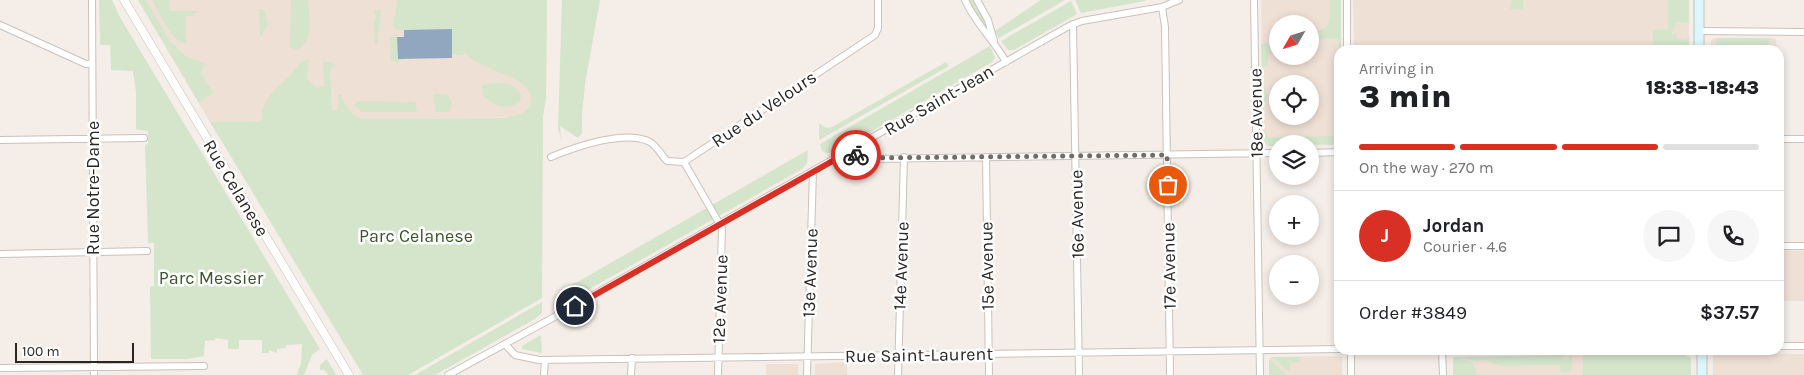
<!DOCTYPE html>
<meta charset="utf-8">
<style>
body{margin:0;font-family:Karla,sans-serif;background:#f6f6f6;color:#202124;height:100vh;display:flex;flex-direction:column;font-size:19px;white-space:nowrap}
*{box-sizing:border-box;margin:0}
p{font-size:16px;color:#757577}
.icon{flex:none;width:28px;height:28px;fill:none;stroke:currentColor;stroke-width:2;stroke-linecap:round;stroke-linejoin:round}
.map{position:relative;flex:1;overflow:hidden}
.sheet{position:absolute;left:1334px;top:45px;width:450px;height:310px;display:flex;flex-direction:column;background:#fff;border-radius:15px;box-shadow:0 2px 8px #0003}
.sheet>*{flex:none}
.needle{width:32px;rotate:231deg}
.buttons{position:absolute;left:1269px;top:15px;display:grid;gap:10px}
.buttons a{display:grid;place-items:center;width:50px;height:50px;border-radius:50%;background:#fff;box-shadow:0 2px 8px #0003;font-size:25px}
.scale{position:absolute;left:15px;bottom:12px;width:119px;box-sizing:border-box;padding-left:5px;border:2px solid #2a2624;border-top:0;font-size:14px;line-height:18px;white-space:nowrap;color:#2a2624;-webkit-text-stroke:4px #fff;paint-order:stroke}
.pin{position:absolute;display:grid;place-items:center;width:42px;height:42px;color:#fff;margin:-21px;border:2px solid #fff;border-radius:50%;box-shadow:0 1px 5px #0007}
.courier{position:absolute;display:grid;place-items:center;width:50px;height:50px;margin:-25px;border:4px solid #d93025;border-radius:50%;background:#fff;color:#222;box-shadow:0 1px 6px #0007}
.summary em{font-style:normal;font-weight:800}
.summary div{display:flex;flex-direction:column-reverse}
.summary{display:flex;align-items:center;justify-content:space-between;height:85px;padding:0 25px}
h1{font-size:32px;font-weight:800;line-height:38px}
.bar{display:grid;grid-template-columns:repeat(4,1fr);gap:8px 5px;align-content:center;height:60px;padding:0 25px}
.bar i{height:6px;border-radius:4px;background:#e0e0e0}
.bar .selected{background:#d93025}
.bar p{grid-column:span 4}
.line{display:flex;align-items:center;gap:12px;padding:0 25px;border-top:1px solid #e0e0e0}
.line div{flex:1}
.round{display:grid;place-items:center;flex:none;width:52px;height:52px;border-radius:26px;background:#f6f6f6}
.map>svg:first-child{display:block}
</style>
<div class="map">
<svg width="1804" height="375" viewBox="0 0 1804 375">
<rect width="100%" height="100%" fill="#f5ede7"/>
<path fill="#efe0d5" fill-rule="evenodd" d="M 138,0 L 547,0 L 546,100 L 528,117 L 210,122 Z
M 1261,0 L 1341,0 L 1341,50 L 1339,50 L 1339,142 L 1336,144 L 1278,144 L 1277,146 L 1269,146 L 1263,142 ZM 1278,24 L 1310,24 L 1310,56 L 1278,56 ZM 1278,84 L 1310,84 L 1310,116 L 1278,116 Z
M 1353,0 L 1689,0 L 1689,50 L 1354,50 Z
M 1715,38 L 1776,38 L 1776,50 L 1711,50 L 1711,40 Z
M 1779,250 L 1804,251 L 1804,301 L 1780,301 L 1781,339 L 1779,339 Z
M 1720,353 L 1804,354 L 1804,375 L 1713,375 L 1713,356 Z
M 1681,354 L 1690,357 L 1691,375 L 1453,375 L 1454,357 Z
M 1342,356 L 1342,375 L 1269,375 L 1270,357 Z
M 847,362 L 847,375 L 815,375 L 815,364 Z
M 766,364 L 798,364 L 798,375 L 766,375 Z"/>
<path fill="#d4e5cc" d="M 99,0 L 112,0 L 121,19 L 320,349 L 312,355 L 304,375 L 297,375 L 301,364 L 302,344 L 286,345 L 286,348 L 277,349 L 277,353 L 269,350 L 269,353 L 262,353 L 262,340 L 239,340 L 239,349 L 228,349 L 228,340 L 215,338 L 215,340 L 205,341 L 204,356 L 187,359 L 151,359 L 150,287 L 154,286 L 154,243 L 148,243 L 145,145 L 148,144 L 148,131 L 136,129 L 136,92 L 133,71 L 111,70 L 110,45 L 100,45 Z
M 138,0 L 146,0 L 170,41 L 186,56 L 206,64 L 201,72 L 213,93 L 199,103 Z
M 152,0 L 169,0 L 170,11 L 198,11 L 192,16 L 186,16 L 186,43 C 172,43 158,11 152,0 Z
M 291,0 L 308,0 C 309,17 315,42 296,50 L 290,47 Z
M 397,0 L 547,0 L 546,100 L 543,116 L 542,298 L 408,375 L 363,375 L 210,122 L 262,121 C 260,96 281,87 294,71 C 300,64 301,61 309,59 L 307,79 L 317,88 L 324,86 L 323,62 L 333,63 L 336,67 L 332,67 L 330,71 L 332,110 L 338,111 L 338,94 L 342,95 C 345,107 351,115 363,119 L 504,118 C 519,115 532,113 531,95 C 520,71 476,71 465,52 L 462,55 L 452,55 L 452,29 L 397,30 L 393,26 Z
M 562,0 L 600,0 L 585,84 L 582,114 L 582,133 L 578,138 L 560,126 L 561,139 L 558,128 Z
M 969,0 L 973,0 L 988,28 L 986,30 Z
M 1041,0 L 1065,0 L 999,38 L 995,31 Z
M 1075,0 L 1145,0 L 1145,1 L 1081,13 Z
M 1330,0 L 1341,0 L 1341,50 L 1339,52 L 1338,39 L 1311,38 L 1312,32 C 1333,31 1330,17 1330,0 Z
M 1512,0 L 1523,0 L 1523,9 L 1510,9 Z
M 1668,0 L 1689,0 L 1689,23 L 1676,23 L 1671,34 L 1676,34 L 1677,39 L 1686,40 L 1689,36 L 1689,50 L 1653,50 L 1653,30 L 1668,29 Z
M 1071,1 L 1077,14 L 1014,50 L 1008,50 L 1001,41 Z
M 259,9 L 264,9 L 268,26 L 260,36 Z
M 374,10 L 381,10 L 377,45 L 375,45 L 374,19 L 376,19 Z
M 397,34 L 398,59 L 402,59 L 398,63 L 391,60 L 390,38 Z
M 1717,38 L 1769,38 L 1769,50 L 1752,50 L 1752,45 L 1735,45 L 1735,50 L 1715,50 Z
M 1271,43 L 1274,54 L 1268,55 L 1268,66 L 1262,67 L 1261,44 Z
M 990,46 L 995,58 L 992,62 L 836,152 L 826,153 L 822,151 L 820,144 Z
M 946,62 L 949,66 L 819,140 L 819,123 L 826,128 L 832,127 Z
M 486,84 C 500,83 514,81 521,95 L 520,102 C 507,111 493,106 483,95 L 482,86 Z
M 1265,86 L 1268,98 L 1264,106 L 1262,105 L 1262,90 Z
M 447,94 L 452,102 L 450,112 L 436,112 L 433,94 Z
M 363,101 L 415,102 L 417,112 L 362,112 L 354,106 L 356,102 Z
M 1263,130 L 1269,137 L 1339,136 L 1339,142 L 1333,145 L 1278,144 L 1277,146 L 1269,146 L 1263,142 Z
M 808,150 L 807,163 L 802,169 L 577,296 L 567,299 L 558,293 Z
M 542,302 L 542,313 L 535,319 L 435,375 L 415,375 Z
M 541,335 L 542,353 L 522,349 L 522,346 Z
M 1567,355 L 1562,357 L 1562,359 L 1569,359 L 1569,356 L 1572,355 L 1572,369 L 1569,372 L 1561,372 L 1559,365 L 1500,366 L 1486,360 L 1473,361 L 1460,357 Z
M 1583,355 L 1685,355 L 1691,358 L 1691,375 L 1583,375 Z
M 1271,357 L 1300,357 L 1300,362 L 1290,363 L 1290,370 L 1287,370 Z
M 1456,357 L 1472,362 L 1477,375 L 1453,375 L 1453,358 Z
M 327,359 L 336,375 L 328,375 L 325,370 L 320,370 L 320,365 Z
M 1269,359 L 1285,373 L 1285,375 L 1269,375 Z"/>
<path fill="#91a6bf" d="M 452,29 L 452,58 L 398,59 L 397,37 L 404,37 L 404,30 Z"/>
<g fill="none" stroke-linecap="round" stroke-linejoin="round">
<g stroke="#cac2bc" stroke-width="8">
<path id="minor" d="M 92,0 L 94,375
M 965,0 C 975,23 994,40 1006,62
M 977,0 L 988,20 L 994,41
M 1254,0 L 1260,375
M 1347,0 L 1347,50
M 1162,7 L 1165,27 L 1170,375
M 1073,24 L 1079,375
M 0,25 L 86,64 L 92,64
M 1699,31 L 1804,32
M 1779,139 L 1804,139
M 0,140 L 144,138
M 852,150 L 857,156 L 870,159 L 1278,153
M 1310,153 L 1339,152
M 551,157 C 575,147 623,130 648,141 C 656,144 661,155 667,161 L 684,162
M 986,157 L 989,375
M 1779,246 L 1804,246
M 0,254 L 147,251
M 505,344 L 515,355 L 539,360 L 1339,349
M 1779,346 L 1804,346
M 1351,350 L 1351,375
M 1442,350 L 1443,375
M 0,368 L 204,366
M 448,375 L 558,315 L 1069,26 L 1082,21 L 1162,7 L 1179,0
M 544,375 L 545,360
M 631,375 L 632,358
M 718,375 L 722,228 L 684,162 L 875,35 L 878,28 L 878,0
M 807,375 L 813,171
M 898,375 L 904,157"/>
</g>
<g stroke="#cac2bc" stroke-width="9">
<path id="tertiary" d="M 124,0 L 349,375"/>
</g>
<g stroke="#cac2bc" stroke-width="11">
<path id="secondary" d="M 1699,0 L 1699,50
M 1702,350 L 1702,375"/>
</g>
<use href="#minor" stroke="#fff" stroke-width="6"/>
<use href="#tertiary" stroke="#fff" stroke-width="8"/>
<use href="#secondary" stroke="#dbf6fd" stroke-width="9"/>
</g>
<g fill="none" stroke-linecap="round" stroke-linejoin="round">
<path stroke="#716c68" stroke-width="5" stroke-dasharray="0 9" d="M 856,155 L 870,158 L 1167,155 L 1168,185"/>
<path stroke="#d93025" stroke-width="6" d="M 575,306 L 852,150 L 856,155"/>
</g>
<g text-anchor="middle" stroke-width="5" stroke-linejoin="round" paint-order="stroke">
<g font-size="18" fill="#2a2624" stroke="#fff">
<text transform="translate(939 100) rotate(-30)" y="6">Rue Saint-Jean</text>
<text transform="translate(764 109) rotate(-34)" y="6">Rue du Velours</text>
<text transform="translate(1256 113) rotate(-91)" y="6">18e Avenue</text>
<text transform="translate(93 188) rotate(-90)" y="6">Rue Notre-Dame</text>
<text transform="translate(236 188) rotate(59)" y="6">Rue Celanese</text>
<text transform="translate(1077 214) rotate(-91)" y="6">16e Avenue</text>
<text transform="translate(901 266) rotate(-88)" y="6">14e Avenue</text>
<text transform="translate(987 266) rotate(-91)" y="6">15e Avenue</text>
<text transform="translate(1169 266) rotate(-91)" y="6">17e Avenue</text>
<text transform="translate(810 273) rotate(-88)" y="6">13e Avenue</text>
<text transform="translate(720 299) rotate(-88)" y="6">12e Avenue</text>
<text transform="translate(919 355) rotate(-1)" y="6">Rue Saint-Laurent</text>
</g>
<g font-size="18" fill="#3b562b" stroke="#fff">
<text x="416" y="242">Parc Celanese</text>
<text x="211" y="284">Parc Messier</text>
</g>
</g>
</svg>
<div class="buttons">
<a><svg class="needle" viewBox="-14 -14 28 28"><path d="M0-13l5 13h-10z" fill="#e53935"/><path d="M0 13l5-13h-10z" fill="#757577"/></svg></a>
<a><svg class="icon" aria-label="locate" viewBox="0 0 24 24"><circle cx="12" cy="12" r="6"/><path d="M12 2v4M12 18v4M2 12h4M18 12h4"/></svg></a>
<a><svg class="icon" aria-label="layers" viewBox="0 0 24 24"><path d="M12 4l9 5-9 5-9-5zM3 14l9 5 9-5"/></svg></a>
<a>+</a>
<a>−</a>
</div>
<div class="scale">100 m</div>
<div class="pin" style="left:1168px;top:185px;background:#ea580c"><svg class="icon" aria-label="bag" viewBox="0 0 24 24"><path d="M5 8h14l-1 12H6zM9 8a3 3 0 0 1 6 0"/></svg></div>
<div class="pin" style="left:575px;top:306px;background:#1f2937"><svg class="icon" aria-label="home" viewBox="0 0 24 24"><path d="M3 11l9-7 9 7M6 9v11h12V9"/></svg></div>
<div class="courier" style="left:856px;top:155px"><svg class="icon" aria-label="bike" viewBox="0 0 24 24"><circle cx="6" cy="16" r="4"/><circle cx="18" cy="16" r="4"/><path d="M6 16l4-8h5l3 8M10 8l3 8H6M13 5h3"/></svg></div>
<section class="sheet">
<div class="summary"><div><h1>3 min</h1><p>Arriving in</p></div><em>18:38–18:43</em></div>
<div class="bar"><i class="selected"></i><i class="selected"></i><i class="selected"></i><i></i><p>On the way · 270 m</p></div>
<div class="line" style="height:90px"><b class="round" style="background:#d93025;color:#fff">J</b><div><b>Jordan</b><p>Courier · 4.6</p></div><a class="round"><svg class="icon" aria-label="chat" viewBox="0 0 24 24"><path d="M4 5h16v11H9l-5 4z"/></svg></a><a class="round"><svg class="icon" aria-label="phone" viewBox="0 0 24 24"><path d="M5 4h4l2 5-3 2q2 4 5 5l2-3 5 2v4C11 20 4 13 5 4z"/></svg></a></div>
<div class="line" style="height:65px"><div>Order #3849</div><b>$37.57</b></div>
</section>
</div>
